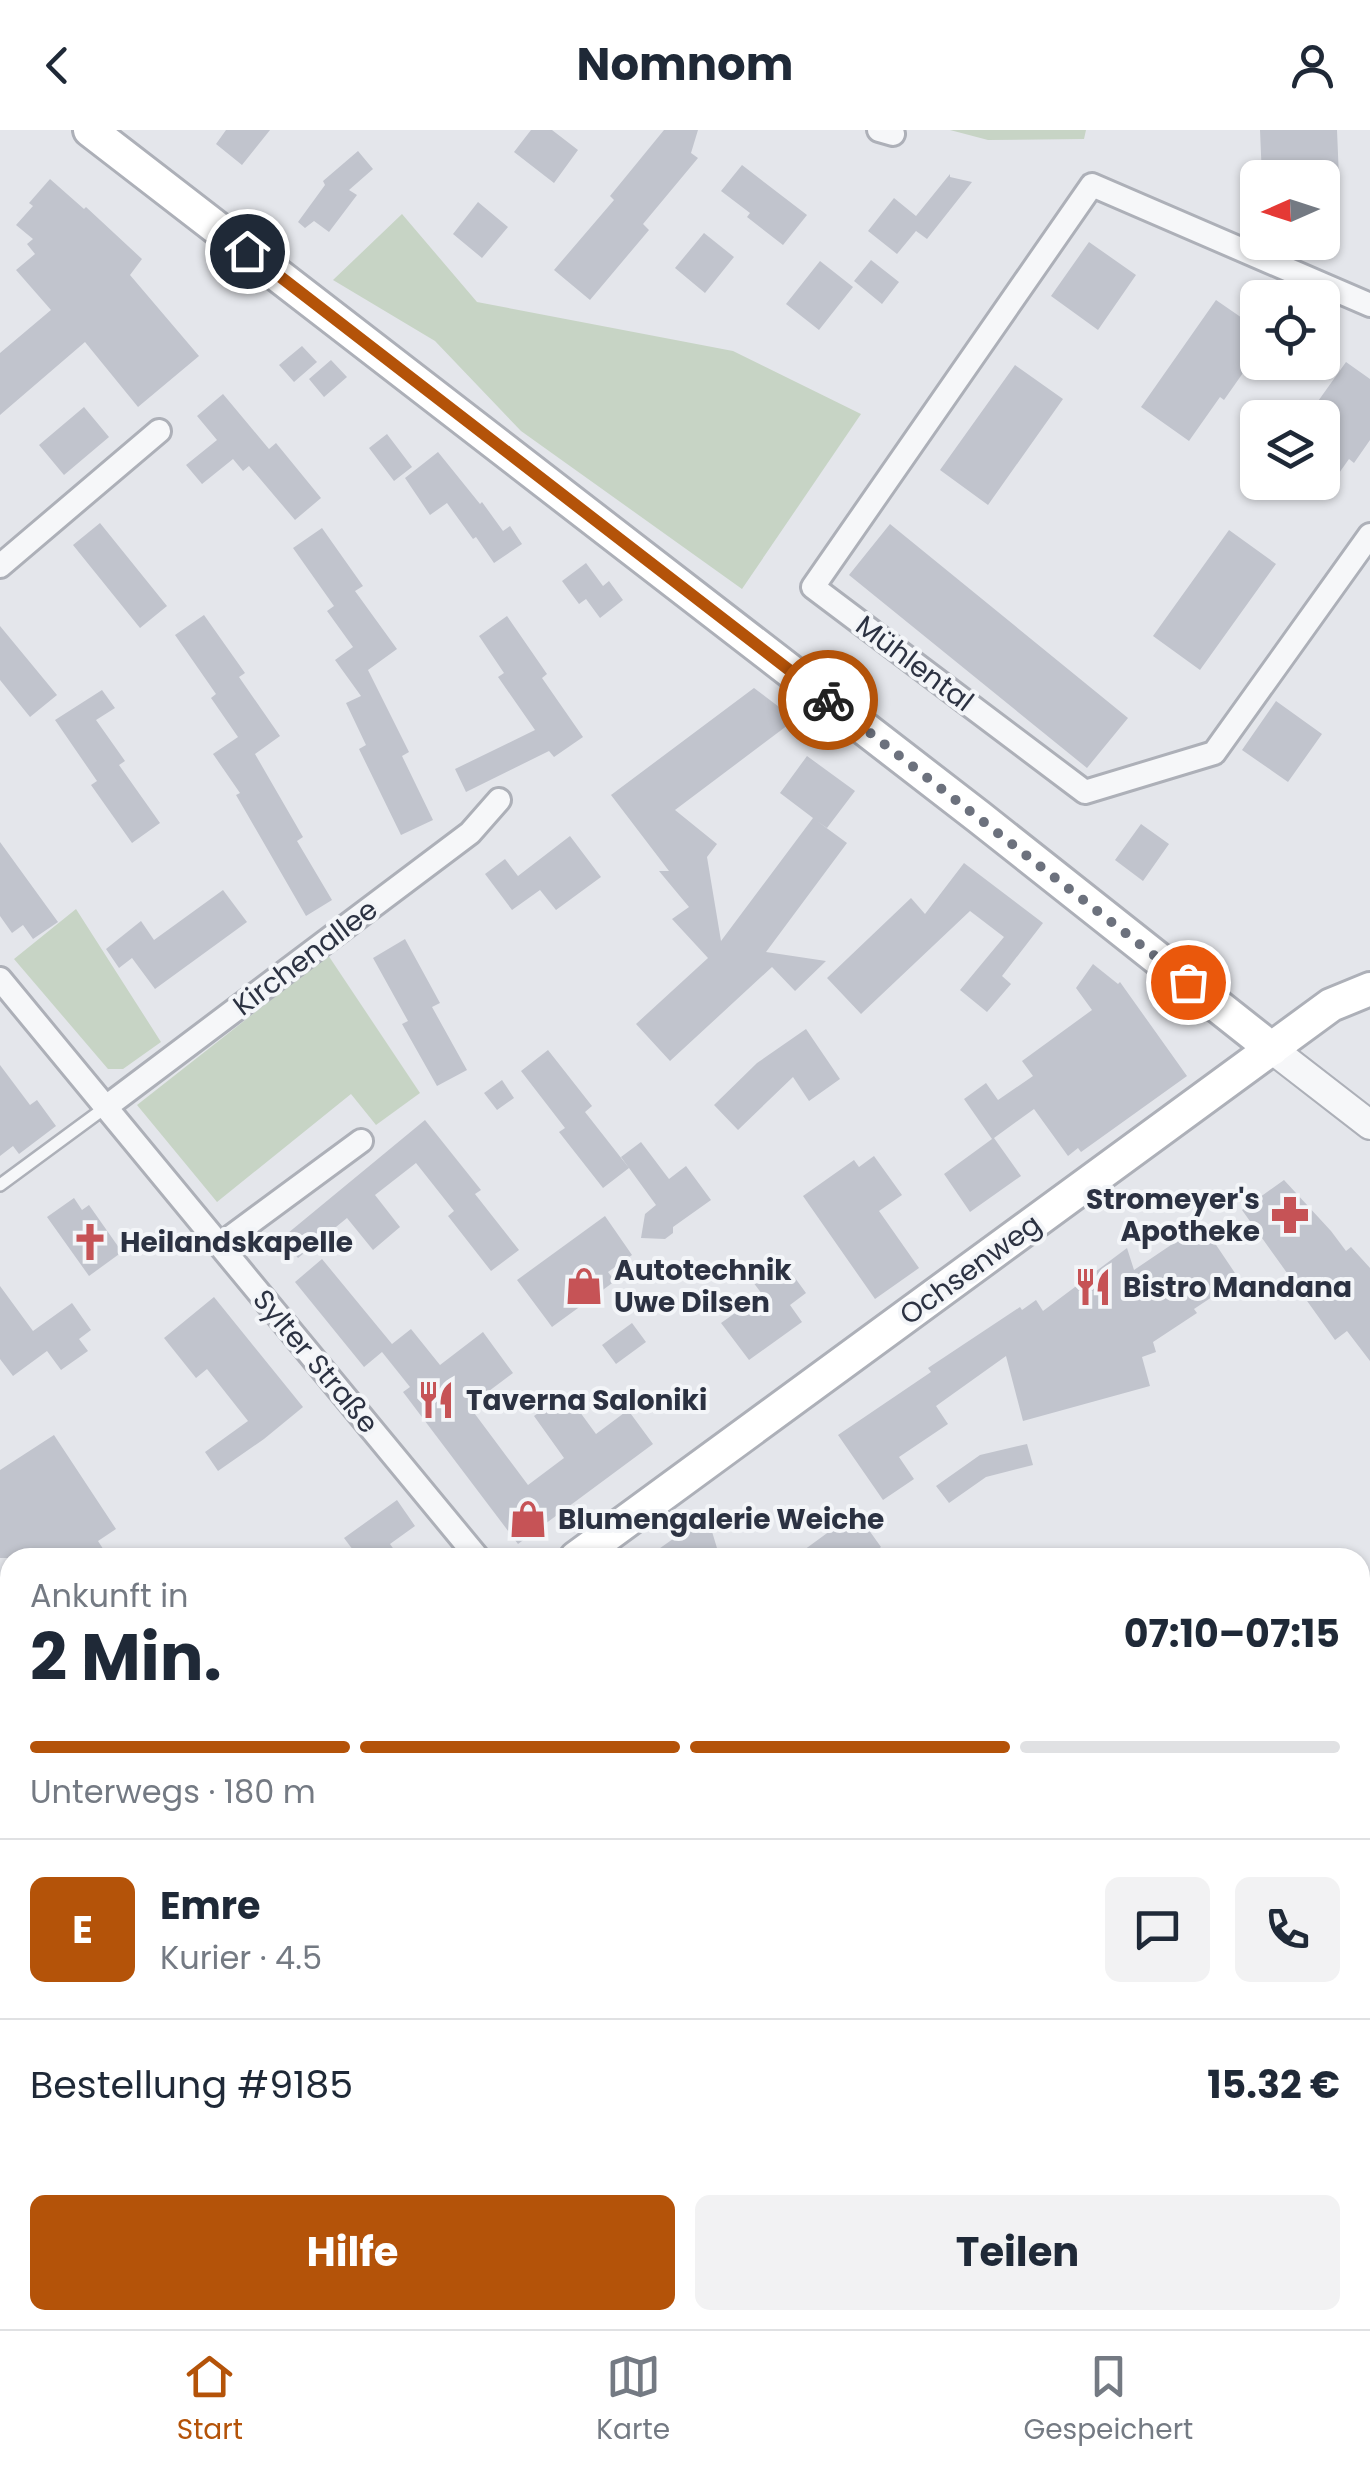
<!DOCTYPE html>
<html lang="de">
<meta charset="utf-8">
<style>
body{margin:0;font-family:Poppins,sans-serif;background:#f2f2f3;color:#1f2937;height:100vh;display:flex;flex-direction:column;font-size:38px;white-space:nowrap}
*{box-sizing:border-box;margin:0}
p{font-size:32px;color:#747a83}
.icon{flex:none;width:55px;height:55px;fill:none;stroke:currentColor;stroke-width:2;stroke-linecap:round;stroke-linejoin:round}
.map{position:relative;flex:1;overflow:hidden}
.drawer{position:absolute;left:0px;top:1418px;width:1370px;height:782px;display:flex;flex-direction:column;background:#fff;border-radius:30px 30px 0 0;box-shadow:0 2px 8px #0004}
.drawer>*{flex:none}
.needle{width:65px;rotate:267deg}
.tools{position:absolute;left:1240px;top:30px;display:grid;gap:20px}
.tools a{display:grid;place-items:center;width:100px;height:100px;border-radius:15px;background:#fff;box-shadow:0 2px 8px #0004;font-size:50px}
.pin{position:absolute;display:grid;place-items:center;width:85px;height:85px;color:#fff;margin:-42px;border:5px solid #fff;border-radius:50%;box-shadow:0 2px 10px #0007}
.courier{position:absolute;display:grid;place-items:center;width:100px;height:100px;margin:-50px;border:8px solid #b45309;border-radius:50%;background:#fff;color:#222;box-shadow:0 2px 12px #0007}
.overview em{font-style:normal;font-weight:700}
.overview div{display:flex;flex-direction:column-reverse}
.overview{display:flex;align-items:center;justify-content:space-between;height:170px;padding:0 30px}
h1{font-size:65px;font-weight:700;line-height:75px}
.bar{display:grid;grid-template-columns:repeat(4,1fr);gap:15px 10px;align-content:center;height:120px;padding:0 30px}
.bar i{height:12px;border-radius:8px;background:#e0e1e3}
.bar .active{background:#b45309}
.bar p{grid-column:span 4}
.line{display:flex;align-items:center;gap:25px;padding:0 30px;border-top:2px solid #e0e1e3}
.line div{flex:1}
.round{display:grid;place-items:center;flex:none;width:105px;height:105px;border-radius:15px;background:#f2f2f3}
.primary-button{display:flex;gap:20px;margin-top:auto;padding:20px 30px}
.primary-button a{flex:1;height:115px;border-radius:15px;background:#b45309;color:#fff;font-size:40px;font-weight:700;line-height:115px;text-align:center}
.primary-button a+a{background:#f2f2f3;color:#1f2937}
header{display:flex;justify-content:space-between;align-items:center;height:130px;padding:0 30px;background:#fff;font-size:45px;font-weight:700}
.menu{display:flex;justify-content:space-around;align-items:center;height:140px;border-top:2px solid #e0e1e3;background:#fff;font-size:28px;color:#747a83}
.menu a{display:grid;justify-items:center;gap:5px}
.menu .active{color:#b45309}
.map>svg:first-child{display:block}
</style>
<header><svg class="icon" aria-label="back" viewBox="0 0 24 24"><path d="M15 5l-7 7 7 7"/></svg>Nomnom<svg class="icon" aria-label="person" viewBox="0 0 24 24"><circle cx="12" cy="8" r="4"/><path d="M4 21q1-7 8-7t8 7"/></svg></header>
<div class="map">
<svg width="1370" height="2199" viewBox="0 0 1370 2199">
<rect width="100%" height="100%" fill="#e4e6eb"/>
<path fill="#c7d4c5" d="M 950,0 L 1086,0 L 1084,9 L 988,10 Z
M 402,84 L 477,172 L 733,221 L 861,284 L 742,459 L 521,301 L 435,211 L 333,150 Z
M 76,779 L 161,912 L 123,939 L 108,939 L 14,829 Z
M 328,825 L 420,963 L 376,995 L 351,964 L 217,1072 L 137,975 Z
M 1360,1863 L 1370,1865 L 1370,2199 L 1138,2199 L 1149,2190 L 1360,2190 Z"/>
<path fill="#a2afc8" d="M 1360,1936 L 1370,1954 L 1370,2199 L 1230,2199 L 1223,2190 L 1360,2190 Z"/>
<path fill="#c1c4cd" d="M 226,0 L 270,0 L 242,35 L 216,14 Z
M 531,0 L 552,0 L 578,20 L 554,53 L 514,22 Z
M 664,0 L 698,0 L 691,23 L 698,28 L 643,94 L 649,100 L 590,170 L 554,140 L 614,70 L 610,66 Z
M 1260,0 L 1337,0 L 1339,48 L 1262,48 Z
M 358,21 L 373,39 L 349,60 L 357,65 L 329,102 L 314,91 L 305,98 L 298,92 L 325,55 L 323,51 Z
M 742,35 L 807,85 L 783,115 L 747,87 L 750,83 L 721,61 Z
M 950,44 L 950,47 L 972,52 L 927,109 L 916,101 L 897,124 L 868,101 L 894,68 L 916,86 Z
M 50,49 L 84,79 L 86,77 L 142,129 L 130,145 L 199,226 L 138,277 L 85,212 L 0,285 L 0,223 L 51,180 L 16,140 L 35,124 L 27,114 L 33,109 L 16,95 L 33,76 L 29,73 Z
M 478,72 L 508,97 L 482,128 L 453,104 Z
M 704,103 L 734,127 L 705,163 L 675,138 Z
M 1089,112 L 1136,145 L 1098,200 L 1051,166 Z
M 871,130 L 899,152 L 882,174 L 854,151 Z
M 820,131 L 853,157 L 819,200 L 786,174 Z
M 1216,170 L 1258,199 L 1258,213 L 1248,226 L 1252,230 L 1224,270 L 1220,267 L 1189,311 L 1141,277 Z
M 302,216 L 317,232 L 294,252 L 279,235 Z
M 331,230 L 347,247 L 324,267 L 309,249 Z
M 1346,232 L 1370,249 L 1370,310 L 1354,333 L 1349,329 L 1322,367 L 1322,288 L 1306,288 Z
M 1015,235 L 1063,269 L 988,375 L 940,340 Z
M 223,264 L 269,319 L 276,313 L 321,368 L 295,390 L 249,336 L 243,341 L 233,329 L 202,354 L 186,335 L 217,310 L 197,286 Z
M 84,277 L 109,307 L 64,345 L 39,315 Z
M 387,304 L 412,337 L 394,351 L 369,318 Z
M 438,322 L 480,374 L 482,372 L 503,401 L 510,396 L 522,414 L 494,433 L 476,407 L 473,409 L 447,373 L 430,385 L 405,348 Z
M 100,393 L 167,476 L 140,498 L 73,415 Z
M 890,394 L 1128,588 L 1087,638 L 849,445 Z
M 322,398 L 363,456 L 355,461 L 397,519 L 368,540 L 409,622 L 402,626 L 433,690 L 401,705 L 359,619 L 366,615 L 346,573 L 361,566 L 335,530 L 353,517 L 327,481 L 334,476 L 293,418 Z
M 1229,400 L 1276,434 L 1200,540 L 1153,506 Z
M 586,433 L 603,456 L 609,451 L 623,470 L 600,488 L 586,469 L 579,474 L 562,451 Z
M 204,485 L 245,543 L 239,547 L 280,606 L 255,624 L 303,707 L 297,711 L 332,770 L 306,786 L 236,665 L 240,663 L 213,624 L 238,607 L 211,568 L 216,564 L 175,505 Z
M 507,486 L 547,544 L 542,548 L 583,607 L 554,627 L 549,621 L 466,662 L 455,639 L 535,600 L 498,547 L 504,543 L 479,506 Z
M 0,496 L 57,565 L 30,587 L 0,550 Z
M 754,558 L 787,583 L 788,595 L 675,680 L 717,714 L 707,727 L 721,811 L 813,688 L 780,663 L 807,626 L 855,661 L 827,698 L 817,691 L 847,713 L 766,822 L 826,831 L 795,861 L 772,837 L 670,931 L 636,894 L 708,828 L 672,789 L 689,777 L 659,741 L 669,741 L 611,665 Z
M 102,560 L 115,578 L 96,590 L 125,631 L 119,635 L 160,693 L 132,713 L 91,655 L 97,651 L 55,590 Z
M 1276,571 L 1322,604 L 1288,652 L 1242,620 Z
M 1141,694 L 1169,714 L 1143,751 L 1115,730 Z
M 570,706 L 601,747 L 556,780 L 540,760 L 512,780 L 485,744 L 505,729 L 518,746 Z
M 0,712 L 58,792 L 33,809 L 23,795 L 12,803 L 0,786 Z
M 964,733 L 1043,793 L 1002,846 L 1011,854 L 987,882 L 960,860 L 1004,807 L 970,781 L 861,884 L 827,848 L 911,768 L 925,784 Z
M 223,760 L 247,792 L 155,859 L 132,828 L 119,838 L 106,819 L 141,791 L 154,810 Z
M 405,809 L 440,873 L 432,877 L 467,940 L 437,956 L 402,894 L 408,891 L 373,828 Z
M 1093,834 L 1118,854 L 1120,852 L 1187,946 L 1081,1022 L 1078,1018 L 1068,1026 L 1034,979 L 994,1008 L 1021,1046 L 970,1082 L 944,1044 L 992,1009 L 964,969 L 986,953 L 998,970 L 1033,946 L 1022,931 L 1092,880 L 1076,858 Z
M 806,899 L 840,949 L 809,971 L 793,947 L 738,1000 L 714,975 L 757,933 Z
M 548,920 L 592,976 L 585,982 L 629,1038 L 603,1058 L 559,1002 L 565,998 L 521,941 Z
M 0,935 L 30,975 L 37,970 L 56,996 L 19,1024 L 13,1016 L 0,1026 Z
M 502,950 L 514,968 L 497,980 L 484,963 Z
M 425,990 L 481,1060 L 475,1064 L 519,1120 L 491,1141 L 448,1086 L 454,1081 L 416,1033 L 375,1065 L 400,1097 L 373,1120 L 347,1088 L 298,1128 L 282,1108 Z
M 641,1012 L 669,1049 L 686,1036 L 711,1070 L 673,1097 L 673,1103 L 665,1109 L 641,1108 L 645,1084 L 656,1075 L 621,1027 Z
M 874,1026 L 902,1065 L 879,1081 L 919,1138 L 875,1169 L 803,1066 L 854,1030 L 859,1037 Z
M 1284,1050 L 1331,1101 L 1346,1121 L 1351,1117 L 1370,1138 L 1370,1231 L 1347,1201 L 1335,1210 L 1242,1080 Z
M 74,1068 L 82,1080 L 89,1075 L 122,1122 L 89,1146 L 47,1087 Z
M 605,1086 L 632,1125 L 608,1142 L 615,1151 L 552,1197 L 517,1150 Z
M 1202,1094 L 1239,1149 L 1194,1179 L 1197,1183 L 1153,1212 L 1156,1222 L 1142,1227 L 1150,1256 L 1023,1291 L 1006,1226 L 936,1276 L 948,1294 L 899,1327 L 914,1349 L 883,1370 L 838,1305 L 931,1242 L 928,1238 L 1020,1177 L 1022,1180 L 1036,1170 L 1043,1181 L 1127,1118 L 1134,1140 Z
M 779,1126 L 806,1163 L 790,1175 L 802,1192 L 749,1230 L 721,1193 L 762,1164 L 750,1148 Z
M 322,1129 L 392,1214 L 411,1199 L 440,1235 L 483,1202 L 513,1243 L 469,1276 L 528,1355 L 564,1328 L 534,1286 L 566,1263 L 596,1304 L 628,1280 L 653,1314 L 518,1414 L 403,1262 L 410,1257 L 382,1222 L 364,1237 L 295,1152 Z
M 0,1156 L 33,1201 L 72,1173 L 91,1200 L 79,1209 L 88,1221 L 61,1240 L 47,1221 L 13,1246 L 0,1229 Z
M 214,1167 L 303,1277 L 264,1309 L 218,1341 L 205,1322 L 248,1291 L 207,1239 L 196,1248 L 164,1208 Z
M 632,1193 L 646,1212 L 616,1234 L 602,1215 Z
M 54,1305 L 116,1399 L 98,1411 L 109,1428 L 0,1428 L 0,1340 Z
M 1027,1314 L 1033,1335 L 986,1347 L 949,1373 L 936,1356 L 980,1325 Z
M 397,1370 L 415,1396 L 390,1414 L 400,1428 L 359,1428 L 344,1408 Z
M 856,1382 L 881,1417 L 867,1428 L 793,1428 Z
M 707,1385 L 720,1428 L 646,1428 Z"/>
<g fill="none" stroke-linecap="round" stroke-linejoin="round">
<g stroke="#adb0b8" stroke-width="16">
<path id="service" d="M 0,1055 L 106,977"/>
</g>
<g stroke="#adb0b8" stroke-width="28">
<path id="minor" d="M 879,0 L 893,4
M 1370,175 L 1092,55 L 813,457 L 1085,662 L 1214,623 L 1370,405
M 0,436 L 159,301
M 0,849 L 478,1428
M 106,977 L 470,703 L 499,670
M 220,1115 L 361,1011
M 0,1517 L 10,1532
M 1360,1699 L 1370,1696
M 785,2190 L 792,2199"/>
</g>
<g stroke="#adb0b8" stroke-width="32">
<path id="tertiary" d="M 1272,919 L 1370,995"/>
</g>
<g stroke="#adb0b8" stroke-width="38">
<path id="secondary" d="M 90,0 L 979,687 L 1272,919
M 576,1428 L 1331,875 L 1370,859
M 0,1856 L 10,1850"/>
</g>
<use href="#service" stroke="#f6f7f9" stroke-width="11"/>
<use href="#minor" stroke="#f6f7f9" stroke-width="22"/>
<use href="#tertiary" stroke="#f6f7f9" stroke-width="28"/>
<use href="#secondary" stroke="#fff" stroke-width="32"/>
<path stroke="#7e8393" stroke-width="8" stroke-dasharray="5 10" stroke-linecap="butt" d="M 0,1947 L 10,1956
M 0,1999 L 10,2008
M 216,2190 L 227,2199
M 289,2190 L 299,2199"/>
</g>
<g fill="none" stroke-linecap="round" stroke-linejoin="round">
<path stroke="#6c717d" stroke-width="10" stroke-dasharray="0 18" d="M 828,570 L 1188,852"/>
<path stroke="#b45309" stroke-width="12" d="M 247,121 L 828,570"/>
</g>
<defs>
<g id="pharmacy-bare" transform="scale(3)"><path d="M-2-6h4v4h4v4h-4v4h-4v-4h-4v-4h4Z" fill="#c65356" stroke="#f3f5f8" stroke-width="2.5" paint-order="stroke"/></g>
<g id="church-bare" transform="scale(3)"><path d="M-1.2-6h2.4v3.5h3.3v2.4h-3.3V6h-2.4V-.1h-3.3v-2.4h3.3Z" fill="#c65356" stroke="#f3f5f8" stroke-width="2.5" paint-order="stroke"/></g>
<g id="shop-bare" transform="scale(3)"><path d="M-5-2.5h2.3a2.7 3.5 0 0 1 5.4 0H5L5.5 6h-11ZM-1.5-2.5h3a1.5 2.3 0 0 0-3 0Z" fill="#c65356" stroke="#f3f5f8" stroke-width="2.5" paint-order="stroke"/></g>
<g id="restaurant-bare" transform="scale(3)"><path d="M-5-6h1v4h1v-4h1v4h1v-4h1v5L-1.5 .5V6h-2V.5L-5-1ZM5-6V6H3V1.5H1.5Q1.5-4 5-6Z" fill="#c65356" stroke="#f3f5f8" stroke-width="2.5" paint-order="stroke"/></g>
</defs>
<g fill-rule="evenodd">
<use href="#pharmacy-bare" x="1290" y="1085"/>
<use href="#church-bare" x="90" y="1112"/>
<use href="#shop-bare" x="584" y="1156"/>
<use href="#restaurant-bare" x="1093" y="1157"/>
<use href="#restaurant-bare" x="436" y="1270"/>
<use href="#shop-bare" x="528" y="1389"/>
</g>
<g text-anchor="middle" stroke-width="8" stroke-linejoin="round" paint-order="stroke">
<g font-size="28" fill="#2c3242" stroke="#f3f5f8">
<text transform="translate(915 533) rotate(37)" y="10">Mühlental</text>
<text transform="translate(305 827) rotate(-37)" y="10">Kirchenallee</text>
<text transform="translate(970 1139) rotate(-36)" y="10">Ochsenweg</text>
<text transform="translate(316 1231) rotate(50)" y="10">Sylter Straße</text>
</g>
<g font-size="28" font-weight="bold" fill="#2c3242" stroke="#f3f5f8" text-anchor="start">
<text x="1260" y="1079" text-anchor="end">Stromeyer's<tspan x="1260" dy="32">Apotheke</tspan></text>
<text x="120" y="1122">Heilandskapelle</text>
<text x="614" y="1150">Autotechnik<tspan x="614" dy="32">Uwe Dilsen</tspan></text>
<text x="1123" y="1167">Bistro Mandana</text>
<text x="466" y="1280">Taverna Saloniki</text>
<text x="558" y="1399">Blumengalerie Weiche</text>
</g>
</g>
</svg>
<div class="tools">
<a><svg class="needle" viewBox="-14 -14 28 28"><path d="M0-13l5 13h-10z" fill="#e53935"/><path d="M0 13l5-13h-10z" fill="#747a83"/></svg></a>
<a><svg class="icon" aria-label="locate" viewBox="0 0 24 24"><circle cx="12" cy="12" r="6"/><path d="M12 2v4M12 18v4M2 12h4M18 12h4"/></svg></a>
<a><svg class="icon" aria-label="layers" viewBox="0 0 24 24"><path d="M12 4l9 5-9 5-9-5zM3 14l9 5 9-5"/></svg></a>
</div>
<div class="pin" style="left:1188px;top:852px;background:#ea580c"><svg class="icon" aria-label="bag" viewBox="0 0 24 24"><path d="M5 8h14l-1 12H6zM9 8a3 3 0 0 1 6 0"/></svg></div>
<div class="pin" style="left:247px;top:121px;background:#1f2937"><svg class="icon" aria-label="home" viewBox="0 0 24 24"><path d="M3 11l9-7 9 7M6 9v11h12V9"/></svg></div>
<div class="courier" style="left:828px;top:570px"><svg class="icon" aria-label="bike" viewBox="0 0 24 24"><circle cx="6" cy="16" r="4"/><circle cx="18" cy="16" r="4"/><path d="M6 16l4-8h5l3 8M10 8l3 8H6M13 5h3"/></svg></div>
<section class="drawer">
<div class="overview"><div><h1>2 Min.</h1><p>Ankunft in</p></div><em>07:10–07:15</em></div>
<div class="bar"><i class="active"></i><i class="active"></i><i class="active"></i><i></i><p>Unterwegs · 180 m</p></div>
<div class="line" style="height:180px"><b class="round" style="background:#b45309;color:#fff">E</b><div><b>Emre</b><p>Kurier · 4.5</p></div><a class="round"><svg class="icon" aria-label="chat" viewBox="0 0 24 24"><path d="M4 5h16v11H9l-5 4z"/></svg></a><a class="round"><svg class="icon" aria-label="phone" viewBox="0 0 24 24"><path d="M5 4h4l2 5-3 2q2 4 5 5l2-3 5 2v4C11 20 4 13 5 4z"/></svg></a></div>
<div class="line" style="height:130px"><div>Bestellung #9185</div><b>15.32 €</b></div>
<div class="primary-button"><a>Hilfe</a><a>Teilen</a></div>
</section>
</div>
<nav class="menu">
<a class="active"><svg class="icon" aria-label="home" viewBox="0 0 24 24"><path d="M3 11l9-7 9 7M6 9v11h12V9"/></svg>Start</a>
<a><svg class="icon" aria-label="map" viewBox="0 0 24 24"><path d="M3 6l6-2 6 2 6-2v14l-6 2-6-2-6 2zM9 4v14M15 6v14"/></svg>Karte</a>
<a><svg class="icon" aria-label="saved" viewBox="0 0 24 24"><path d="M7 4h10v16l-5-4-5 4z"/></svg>Gespeichert</a>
</nav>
